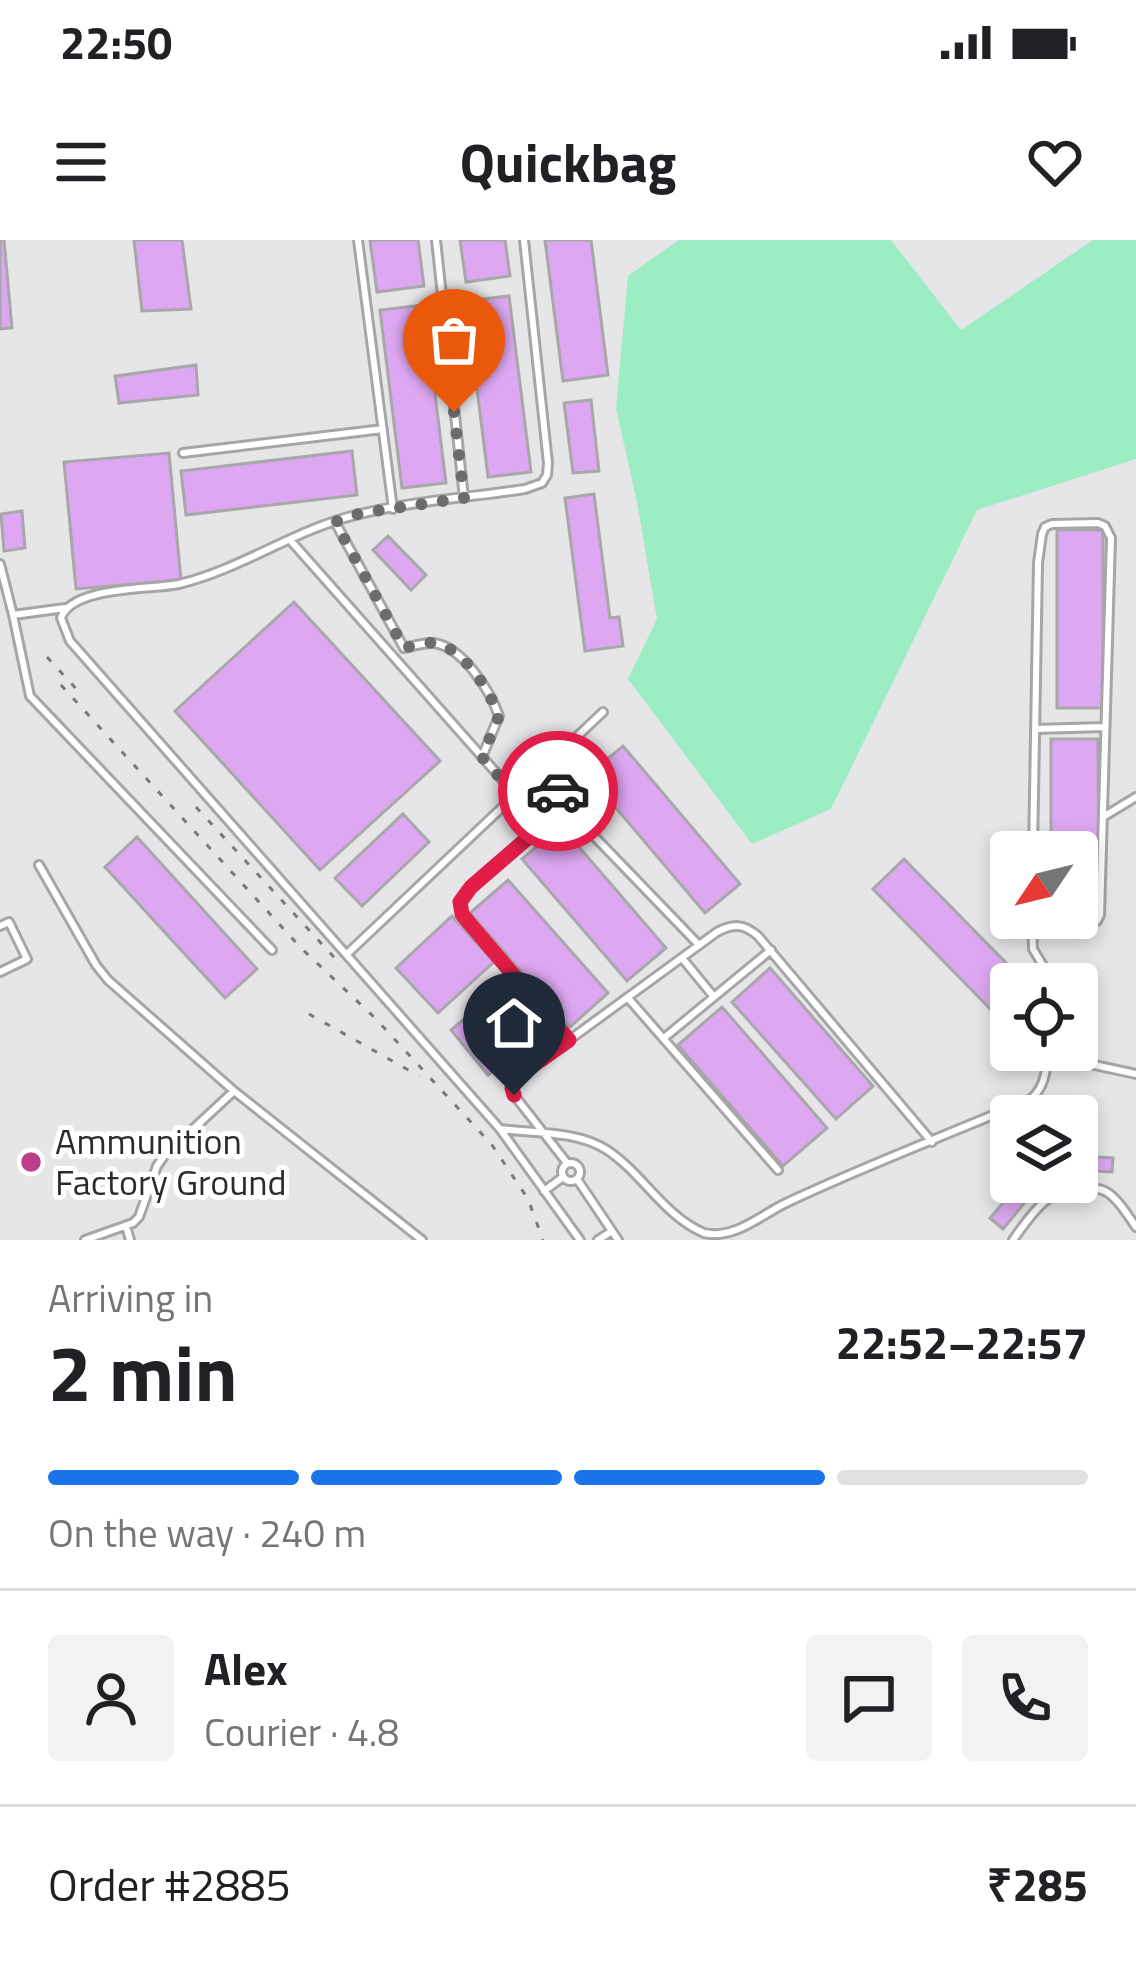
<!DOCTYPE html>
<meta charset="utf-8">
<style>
body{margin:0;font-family:"Titillium Web",sans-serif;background:#f2f2f2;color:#202124;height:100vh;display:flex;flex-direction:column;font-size:45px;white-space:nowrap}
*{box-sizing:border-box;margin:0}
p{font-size:39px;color:#757577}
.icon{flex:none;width:66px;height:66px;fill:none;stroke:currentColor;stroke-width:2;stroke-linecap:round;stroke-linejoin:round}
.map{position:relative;height:1000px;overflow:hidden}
.side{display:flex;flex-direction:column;background:#fff;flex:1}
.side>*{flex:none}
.needle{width:78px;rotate:235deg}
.buttons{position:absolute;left:990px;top:591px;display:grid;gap:24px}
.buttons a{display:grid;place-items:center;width:108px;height:108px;border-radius:12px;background:#fff;box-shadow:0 6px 18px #0003;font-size:60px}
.pin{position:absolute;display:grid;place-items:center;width:102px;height:102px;color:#fff;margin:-123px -51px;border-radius:50% 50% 50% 0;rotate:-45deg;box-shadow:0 0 12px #0007}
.pin .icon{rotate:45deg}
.courier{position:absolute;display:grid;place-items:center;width:120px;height:120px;margin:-60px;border:9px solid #e11d48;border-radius:50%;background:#fff;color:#222;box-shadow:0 3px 15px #0007}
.summary em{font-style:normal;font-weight:700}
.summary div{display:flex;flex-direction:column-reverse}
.summary{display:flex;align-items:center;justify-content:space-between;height:204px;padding:0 48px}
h1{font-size:78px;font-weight:700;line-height:90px}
.bar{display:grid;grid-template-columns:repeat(4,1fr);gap:18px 12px;align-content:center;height:144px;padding:0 48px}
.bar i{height:15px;border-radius:9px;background:#e0e0e0}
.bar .active{background:#1a73e8}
.bar p{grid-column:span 4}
.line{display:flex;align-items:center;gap:30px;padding:0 48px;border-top:3px solid #e0e0e0}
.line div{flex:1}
.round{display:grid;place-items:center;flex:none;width:126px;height:126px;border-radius:12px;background:#f2f2f2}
.status{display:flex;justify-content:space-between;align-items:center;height:84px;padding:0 60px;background:#fff;direction:ltr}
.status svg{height:33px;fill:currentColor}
header{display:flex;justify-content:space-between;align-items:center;height:156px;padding:0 48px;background:#fff;font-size:54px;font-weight:700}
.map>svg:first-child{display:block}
</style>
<div class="status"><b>22:50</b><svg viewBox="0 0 49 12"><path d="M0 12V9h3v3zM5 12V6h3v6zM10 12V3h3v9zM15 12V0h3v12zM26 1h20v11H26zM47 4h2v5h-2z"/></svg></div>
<header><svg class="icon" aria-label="menu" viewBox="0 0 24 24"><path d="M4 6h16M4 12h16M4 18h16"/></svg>Quickbag<svg class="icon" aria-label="heart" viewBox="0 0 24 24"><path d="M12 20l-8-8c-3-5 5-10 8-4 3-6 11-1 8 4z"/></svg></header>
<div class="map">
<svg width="1136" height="1000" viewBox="0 0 1136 1000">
<rect width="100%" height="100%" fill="#e6e6e9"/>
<path fill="#9cecc4" d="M 679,0 L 891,0 L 961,90 L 1093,0 L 1136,0 L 1136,219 L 977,270 L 831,569 L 752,604 L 628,439 L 657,379 L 637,262 L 616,168 L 628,36 Z"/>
<path fill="#dda7f1" stroke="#a8a7a9" stroke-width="3" d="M 0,0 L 4,0 L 12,88 L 0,89 Z
M 134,0 L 182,0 L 191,69 L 142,71 Z
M 370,0 L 418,0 L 424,46 L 377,52 Z
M 460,0 L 505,0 L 510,36 L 466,42 Z
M 545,0 L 591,0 L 608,135 L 563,141 Z
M 509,56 L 531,232 L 488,237 L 466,61 Z
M 424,65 L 446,243 L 402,248 L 380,70 Z
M 196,125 L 198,155 L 119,163 L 115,136 Z
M 591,160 L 599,231 L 573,233 L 564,163 Z
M 352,211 L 357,255 L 186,275 L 181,231 Z
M 169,213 L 181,340 L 76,349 L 64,222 Z
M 594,254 L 610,378 L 619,377 L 623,406 L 585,411 L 565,258 Z
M 22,271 L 25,308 L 4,311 L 1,274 Z
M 1057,290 L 1103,290 L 1103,468 L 1057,468 Z
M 388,296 L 426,335 L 411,350 L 373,310 Z
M 294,362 L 440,521 L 320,630 L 175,471 Z
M 1051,499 L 1098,499 L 1099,675 L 1077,675 L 1077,612 L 1051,612 Z
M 623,506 L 740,644 L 705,673 L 588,535 Z
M 403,574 L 429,602 L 362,666 L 335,638 Z
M 561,586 L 666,708 L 627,741 L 522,619 Z
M 137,597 L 257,729 L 225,758 L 105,627 Z
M 904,619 L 1027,744 L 1011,744 L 1011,768 L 1000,779 L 873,649 Z
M 508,640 L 608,753 L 570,787 L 470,673 Z
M 452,676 L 494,722 L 438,773 L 396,728 Z
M 770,728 L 873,846 L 836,879 L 732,762 Z
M 506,744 L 543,788 L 488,835 L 451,790 Z
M 722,767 L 827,888 L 783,926 L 678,805 Z
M 1077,916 L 1113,918 L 1112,932 L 1077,930 Z
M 1021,942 L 1027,942 L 1036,949 L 1003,989 L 990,978 Z"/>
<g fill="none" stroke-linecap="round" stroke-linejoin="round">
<g stroke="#a6a6a8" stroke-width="12">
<path id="service" d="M 358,0 L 393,269
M 436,0 L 464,258
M 524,0 L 548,223 L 547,235 L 542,243 L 525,249 C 471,257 414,261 360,274 C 297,288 242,329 179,344 C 149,350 72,346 61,378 L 70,401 L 500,889 L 580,1000
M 183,213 L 383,189
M 335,282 L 404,408 C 414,406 424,402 434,403 C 463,407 490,451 499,476 L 482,517
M 291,301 L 515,554
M 0,324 L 13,375 L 65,368
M 13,375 L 30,456 L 272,710
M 1035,489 L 1104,487
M 542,529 L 593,595 L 699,705
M 567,564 L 471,647 L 461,662 L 462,674 L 470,684 L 569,800
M 1103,577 L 1136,557
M 39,625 L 96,725 L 108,740 L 234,851 L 422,1000
M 1032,681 L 1086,685 L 1097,681 L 1100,675 L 1111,298 L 1105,286 L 1098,283 L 1052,284 L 1045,287 L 1042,294 L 1038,323 L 1033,612
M 1032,681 L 1033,709 L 1054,744
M 0,686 L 9,682 L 27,719 L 0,732
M 347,714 L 603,472
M 682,718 L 714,757
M 628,758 L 778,930
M 664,798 L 771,710
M 1048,815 L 1136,834
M 500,889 C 534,893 578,891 607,910 C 642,933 665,977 704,993 C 734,1000 761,975 786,963 C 866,925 950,894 1031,859 C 1046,846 1046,828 1049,810
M562 932a9 9 0 1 1 18 0a9 9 0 1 1-18 0Z
M 567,923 L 514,855 L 513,841 L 717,692 C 734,683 744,684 758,696 L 932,902
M 577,939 L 618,1000
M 544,951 L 563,937
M 126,986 L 130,1000
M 85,1000 L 133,983 L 139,977 L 157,926 L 164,916 L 234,851
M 598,1000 L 612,991
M 1013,1000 C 1033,972 1049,946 1086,948 C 1097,948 1105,949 1113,957 C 1122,965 1129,977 1136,987"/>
</g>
<use href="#service" stroke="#fff" stroke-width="6"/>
<path stroke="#7a7a7c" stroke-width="3" stroke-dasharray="6 12" stroke-linecap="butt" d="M 47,417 L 81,454
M 61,445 L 301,708 L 375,778 L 492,905 L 528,959 L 543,1000
M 196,567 L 342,726
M 309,774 L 419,836"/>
</g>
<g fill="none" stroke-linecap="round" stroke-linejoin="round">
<path stroke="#6c6c6e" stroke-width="12" stroke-dasharray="0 21.6" d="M 454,172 L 464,258 L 361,273 L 335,282 L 404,408 C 413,406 424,402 434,403 C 463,407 490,451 499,476 L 482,517 L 514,554 L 542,529 L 558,551"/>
<path stroke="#e11d48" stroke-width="15" d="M 514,855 L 512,848 L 518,836 L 569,800 L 470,684 L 462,674 L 460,662 L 471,647 L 567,564 L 558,551"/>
</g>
<circle fill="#be3d88" stroke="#fff" stroke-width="4.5" cx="31" cy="922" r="12"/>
<g text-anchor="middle" stroke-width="10" stroke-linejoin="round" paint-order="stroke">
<g font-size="36" fill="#2b2b2c" stroke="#fff" text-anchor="start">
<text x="55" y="914">Ammunition<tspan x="55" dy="41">Factory Ground</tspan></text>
</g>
</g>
</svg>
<div class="buttons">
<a><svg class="needle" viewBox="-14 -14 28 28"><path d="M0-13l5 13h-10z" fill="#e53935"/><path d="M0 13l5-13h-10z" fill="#757577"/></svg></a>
<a><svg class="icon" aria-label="locate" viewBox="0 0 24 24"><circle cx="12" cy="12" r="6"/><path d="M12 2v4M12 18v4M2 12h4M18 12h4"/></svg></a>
<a><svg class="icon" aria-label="layers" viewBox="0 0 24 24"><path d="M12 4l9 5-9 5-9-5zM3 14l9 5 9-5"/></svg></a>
</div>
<div class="pin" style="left:454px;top:172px;background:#ea580c"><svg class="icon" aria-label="bag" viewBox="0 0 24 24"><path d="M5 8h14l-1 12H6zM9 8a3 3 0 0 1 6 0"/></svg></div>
<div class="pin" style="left:514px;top:855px;background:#1f2937"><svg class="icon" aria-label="home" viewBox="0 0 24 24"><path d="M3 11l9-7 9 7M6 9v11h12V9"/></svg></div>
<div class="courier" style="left:558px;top:551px"><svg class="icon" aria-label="car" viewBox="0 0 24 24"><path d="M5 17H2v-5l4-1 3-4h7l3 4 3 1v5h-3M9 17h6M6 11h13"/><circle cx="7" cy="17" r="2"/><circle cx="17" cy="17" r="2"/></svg></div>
</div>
<section class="side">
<div class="summary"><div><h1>2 min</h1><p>Arriving in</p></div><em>22:52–22:57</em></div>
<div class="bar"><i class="active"></i><i class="active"></i><i class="active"></i><i></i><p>On the way · 240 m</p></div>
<div class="line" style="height:216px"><a class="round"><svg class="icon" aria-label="person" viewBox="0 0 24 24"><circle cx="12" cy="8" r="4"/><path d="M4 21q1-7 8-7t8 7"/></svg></a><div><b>Alex</b><p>Courier · 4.8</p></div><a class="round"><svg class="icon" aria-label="chat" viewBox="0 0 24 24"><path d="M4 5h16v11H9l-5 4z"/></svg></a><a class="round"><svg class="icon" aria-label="phone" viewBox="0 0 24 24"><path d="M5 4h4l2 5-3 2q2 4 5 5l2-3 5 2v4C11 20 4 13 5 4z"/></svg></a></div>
<div class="line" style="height:156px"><div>Order #2885</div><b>₹285</b></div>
</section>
